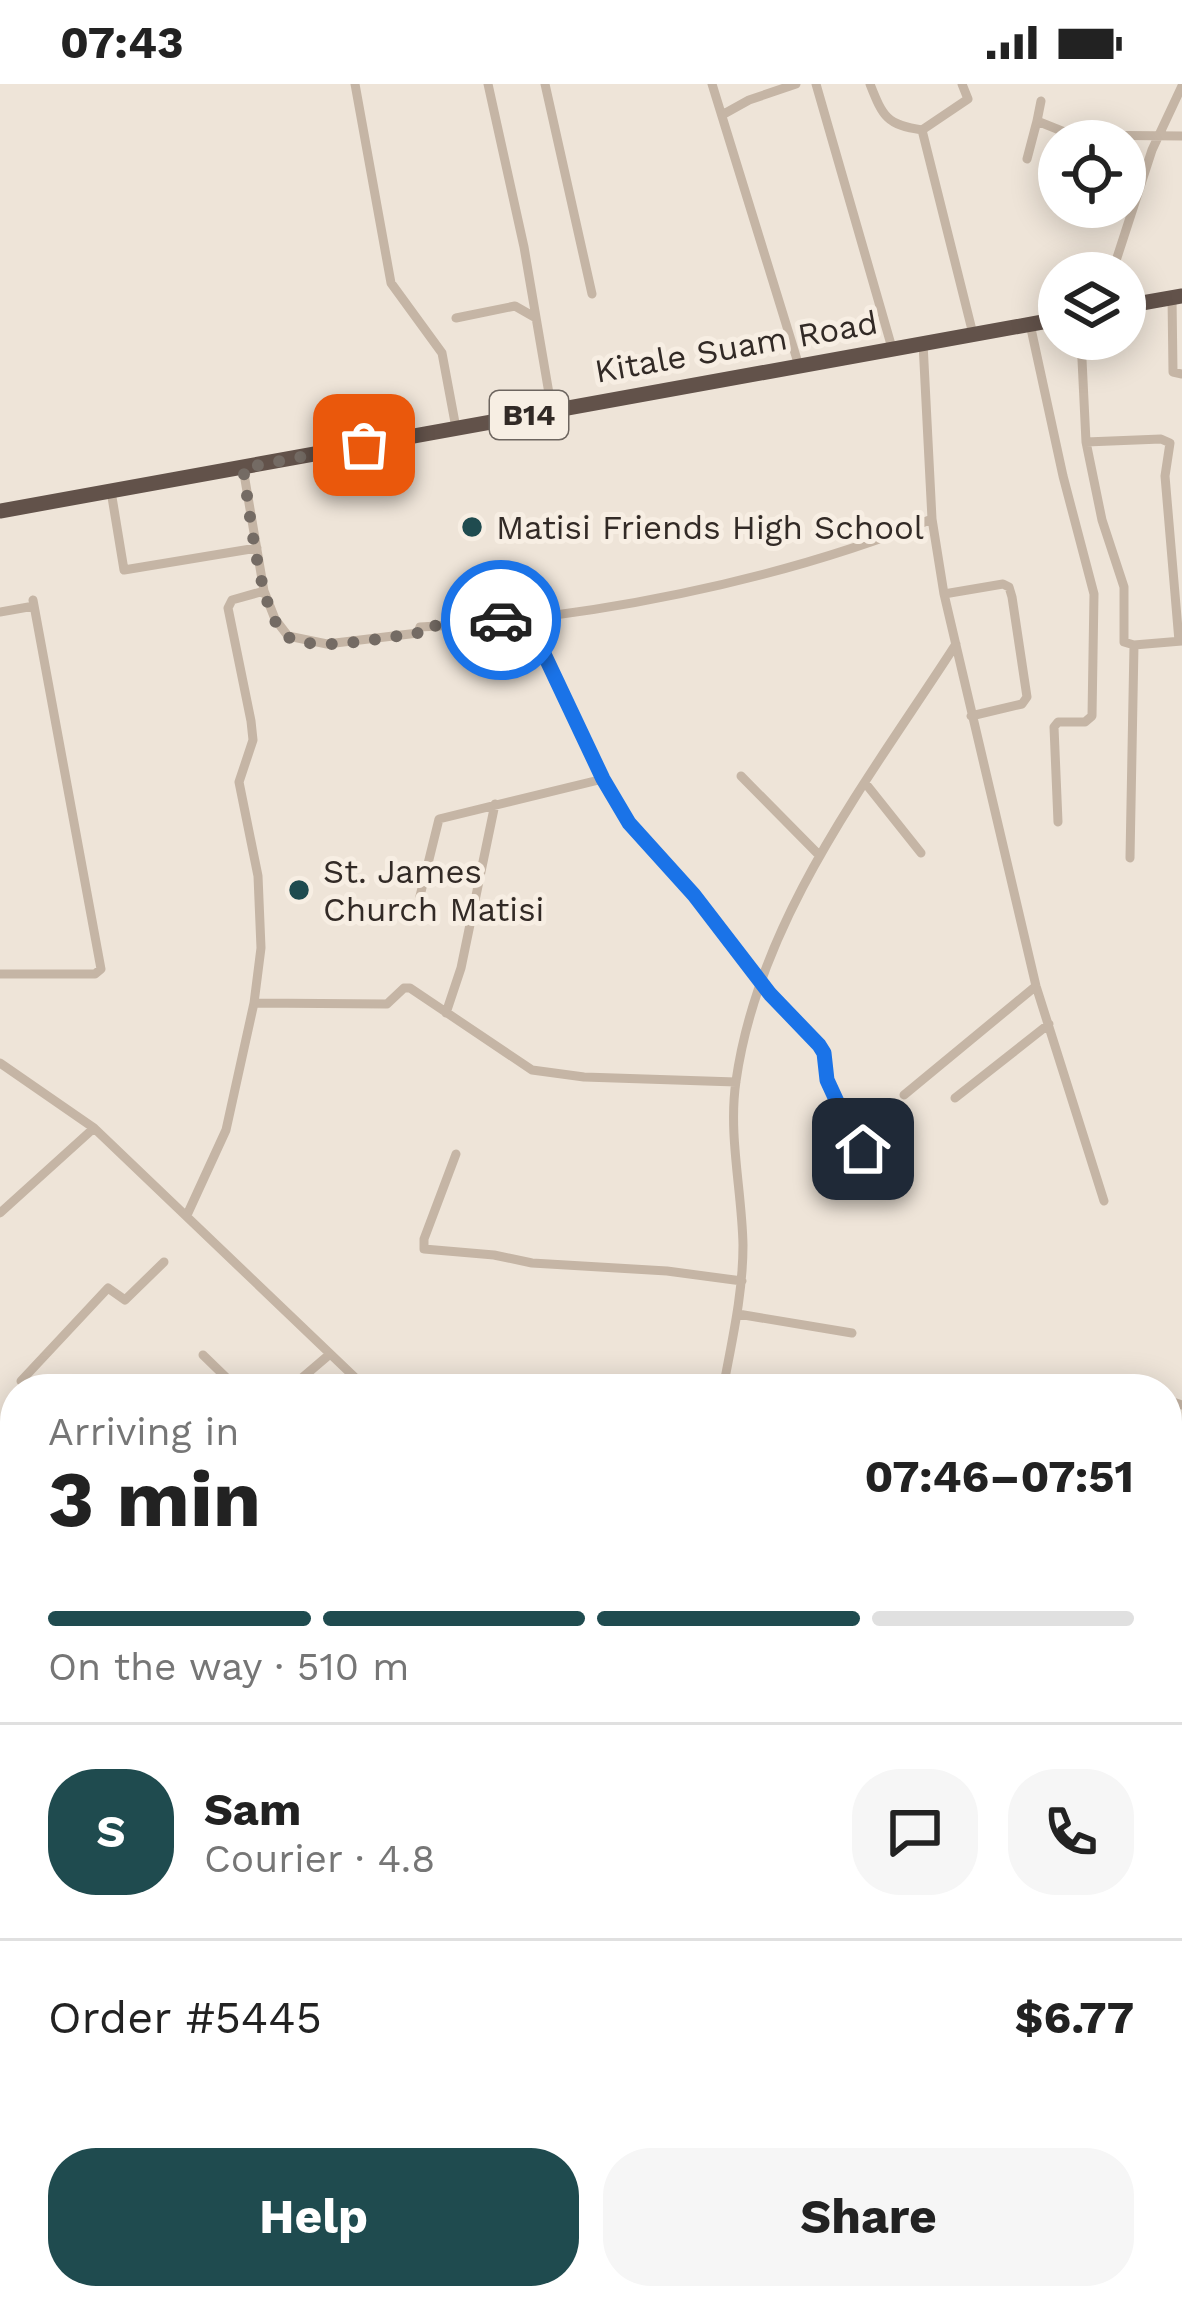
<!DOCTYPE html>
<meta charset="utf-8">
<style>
body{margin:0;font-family:"Work Sans",sans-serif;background:#f6f6f6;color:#222;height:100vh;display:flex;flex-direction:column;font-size:45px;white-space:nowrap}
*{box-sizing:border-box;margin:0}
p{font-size:39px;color:#767676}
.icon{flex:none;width:66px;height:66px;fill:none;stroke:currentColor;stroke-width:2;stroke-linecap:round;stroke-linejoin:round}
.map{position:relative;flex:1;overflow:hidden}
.panel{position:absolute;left:0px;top:1290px;width:1182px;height:936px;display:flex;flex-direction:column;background:#fff;border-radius:48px 48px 0 0;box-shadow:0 6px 30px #0003}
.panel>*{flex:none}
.controls{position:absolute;left:1038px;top:36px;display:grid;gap:24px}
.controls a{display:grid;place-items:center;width:108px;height:108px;border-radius:50%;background:#fff;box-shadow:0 6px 30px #0003;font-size:60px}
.pin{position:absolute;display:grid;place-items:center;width:102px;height:102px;color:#fff;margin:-51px;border-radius:24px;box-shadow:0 6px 18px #0006}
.courier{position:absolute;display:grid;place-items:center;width:120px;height:120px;margin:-60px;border:9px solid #1a73e8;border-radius:50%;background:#fff;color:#222;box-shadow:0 3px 15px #0007}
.head em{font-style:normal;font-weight:700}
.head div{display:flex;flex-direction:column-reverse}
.head{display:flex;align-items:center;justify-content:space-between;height:204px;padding:0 48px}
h1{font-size:78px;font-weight:700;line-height:90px}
.bar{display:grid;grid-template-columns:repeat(4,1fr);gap:18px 12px;align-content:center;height:144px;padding:0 48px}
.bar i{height:15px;border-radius:9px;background:#e0e0e0}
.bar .selected{background:#1f4b4f}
.bar p{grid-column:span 4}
.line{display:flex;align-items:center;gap:30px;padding:0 48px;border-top:3px solid #e0e0e0}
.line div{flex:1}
.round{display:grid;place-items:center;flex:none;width:126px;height:126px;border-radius:48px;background:#f6f6f6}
.cta{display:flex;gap:24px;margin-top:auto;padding:24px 48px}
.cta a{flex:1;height:138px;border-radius:48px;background:#1f4b4f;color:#fff;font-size:48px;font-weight:700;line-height:138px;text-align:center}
.cta a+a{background:#f6f6f6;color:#222}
.status{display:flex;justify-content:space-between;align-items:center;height:84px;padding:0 60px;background:#fff;direction:ltr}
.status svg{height:33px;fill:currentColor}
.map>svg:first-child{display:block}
</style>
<div class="status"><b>07:43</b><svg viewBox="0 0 49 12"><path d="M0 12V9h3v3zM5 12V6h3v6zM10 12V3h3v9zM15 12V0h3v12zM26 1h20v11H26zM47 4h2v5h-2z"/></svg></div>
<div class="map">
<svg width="1182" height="2226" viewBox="0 0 1182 2226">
<rect width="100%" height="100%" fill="#eee4d8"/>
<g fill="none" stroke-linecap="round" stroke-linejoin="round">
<path stroke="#79a5a9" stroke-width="3" d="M 478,2226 L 485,2211"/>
<path stroke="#c5b5a5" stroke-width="9" d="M 355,0 L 391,199 L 442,269 L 456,344
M 488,0 L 524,163 L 552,327
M 545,0 L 592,210
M 712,0 L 799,282
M 816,0 L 892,264
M 870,0 C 883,33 887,41 922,46
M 962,0 L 968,15 L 922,46 L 973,250
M 1041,17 L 1037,37 L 1072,51 L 1182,52
M 722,31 L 749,16 L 796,0
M 1027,75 L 1037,37
M 1112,189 L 1152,66 L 1182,2
M 1172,213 L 1173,288 L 1182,290
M 456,234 L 515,222 L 536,234
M 1030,240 L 1063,392 L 1094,510 L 1092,632 L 1085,638 L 1058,638 L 1054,643 L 1058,738
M 1081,255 L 1086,358 L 1102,436 L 1124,503 L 1124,558 L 1134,561 L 1130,774
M 923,259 L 932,435 L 944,510 L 1036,902 L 1104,1117
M 1086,358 L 1161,355 L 1170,359 L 1165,392 L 1179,557
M 111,407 L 124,486 L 257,464
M 264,507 L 275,535 L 288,552 L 327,560 L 418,549 L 420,543 C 585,536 779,497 932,435
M 944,510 L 1003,500 L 1009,503 L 1012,513 L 1027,613 L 1022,620 L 971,632
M 0,528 L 34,522
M 527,534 L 603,695 L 629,739 L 694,811 L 770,910 L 819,961 L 824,969 L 827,996 L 859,1063 L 880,1062 L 887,1077
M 1134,561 L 1182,557
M 741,692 L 820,772
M 866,700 L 921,769
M 420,812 L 439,735 L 603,695
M 0,890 L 95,890 L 101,885 L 33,516
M 254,919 L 387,920 L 404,904 L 410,904 L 532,986 L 584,993 L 736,998
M 446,929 L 461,884 L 495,720
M 0,979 L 94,1044 L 367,1305
M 904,1011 L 1036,902
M 955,1014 L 1049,940
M 456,1070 L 424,1155 L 424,1165 L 494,1171 L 532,1179 L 667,1187 L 742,1197
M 0,1129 L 94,1044
M 187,1131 L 226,1046 L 254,919 L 261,864 L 258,792 L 239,698 L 253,656 L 251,637 L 228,524 L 232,516 L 264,507 L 243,384
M 738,1230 L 852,1249
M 203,1271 L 238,1305
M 21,1297 L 108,1204 L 125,1216 L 164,1178
M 289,1305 L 330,1270
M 723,1305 C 732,1256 743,1210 743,1161 C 742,1107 728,1051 736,997 C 759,834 869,695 956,560
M 1173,1318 L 1182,1321
M 1167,1606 L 1182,1613
M 0,1651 L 15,1629
M 1167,1919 L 1182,1924
M 0,1932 L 15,2008
M 1167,2110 L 1182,2115
M 55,2211 L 58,2226
M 1113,2211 L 1169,2221
M 217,2226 L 233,2211
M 819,2226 L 821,2211
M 1168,2226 L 1182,2140"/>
<path stroke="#62524a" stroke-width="15" d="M 1125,222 L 1182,212
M 0,427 L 1059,235"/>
</g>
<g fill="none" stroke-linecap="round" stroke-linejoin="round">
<path stroke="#746b64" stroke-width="12" stroke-dasharray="0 21.6" d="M 364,361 L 243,384 C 249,418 259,536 288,553 C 318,569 385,553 418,549 L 421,543 L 501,536"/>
<path stroke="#1a73e8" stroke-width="15" d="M 501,536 L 527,534 L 603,695 L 629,739 L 694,811 L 770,910 L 819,961 L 824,969 L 827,996 L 856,1059 L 863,1065"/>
</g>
<g fill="#1f4b4f" stroke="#f7eee3" stroke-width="4.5">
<circle cx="472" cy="443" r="12"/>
<circle cx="299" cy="806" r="12"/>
</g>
<g text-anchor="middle" stroke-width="10" stroke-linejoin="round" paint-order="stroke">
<rect fill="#f7eee3" stroke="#6d655f" stroke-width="3" x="490" y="307" width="78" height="48" rx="9"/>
<g font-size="30" font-weight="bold" fill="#322a26">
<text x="529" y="341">B14</text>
</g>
<g font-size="33" fill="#322a26" stroke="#f7eee3">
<text transform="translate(736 262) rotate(-10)" y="12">Kitale Suam Road</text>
</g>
<g font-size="33" fill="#322a26" stroke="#f7eee3" text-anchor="start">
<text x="496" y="455">Matisi Friends High School</text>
<text x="323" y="799">St. James<tspan x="323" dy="38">Church Matisi</tspan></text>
</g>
</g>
</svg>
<div class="controls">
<a><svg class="icon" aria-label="locate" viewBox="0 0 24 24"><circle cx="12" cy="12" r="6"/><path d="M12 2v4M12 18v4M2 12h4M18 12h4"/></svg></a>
<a><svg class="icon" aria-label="layers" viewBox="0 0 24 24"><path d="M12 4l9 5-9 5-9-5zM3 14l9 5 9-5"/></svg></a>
</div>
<div class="pin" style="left:364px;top:361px;background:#ea580c"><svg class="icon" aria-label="bag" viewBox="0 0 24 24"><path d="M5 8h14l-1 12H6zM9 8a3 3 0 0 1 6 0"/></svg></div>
<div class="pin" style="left:863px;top:1065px;background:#1f2937"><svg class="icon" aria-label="home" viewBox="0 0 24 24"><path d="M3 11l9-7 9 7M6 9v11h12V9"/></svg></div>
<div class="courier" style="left:501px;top:536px"><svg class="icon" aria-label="car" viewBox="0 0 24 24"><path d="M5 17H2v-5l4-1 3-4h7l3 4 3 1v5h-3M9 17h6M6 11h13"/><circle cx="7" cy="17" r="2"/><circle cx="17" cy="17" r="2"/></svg></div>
<section class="panel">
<div class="head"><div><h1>3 min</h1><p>Arriving in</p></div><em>07:46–07:51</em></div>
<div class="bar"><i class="selected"></i><i class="selected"></i><i class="selected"></i><i></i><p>On the way · 510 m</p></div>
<div class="line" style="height:216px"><b class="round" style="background:#1f4b4f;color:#fff">S</b><div><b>Sam</b><p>Courier · 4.8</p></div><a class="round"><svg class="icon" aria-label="chat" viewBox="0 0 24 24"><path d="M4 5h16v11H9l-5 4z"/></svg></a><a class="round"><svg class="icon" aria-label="phone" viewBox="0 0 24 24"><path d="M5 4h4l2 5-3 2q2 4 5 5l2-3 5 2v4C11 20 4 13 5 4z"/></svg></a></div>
<div class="line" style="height:156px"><div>Order #5445</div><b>$6.77</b></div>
<div class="cta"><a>Help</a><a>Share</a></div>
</section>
</div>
